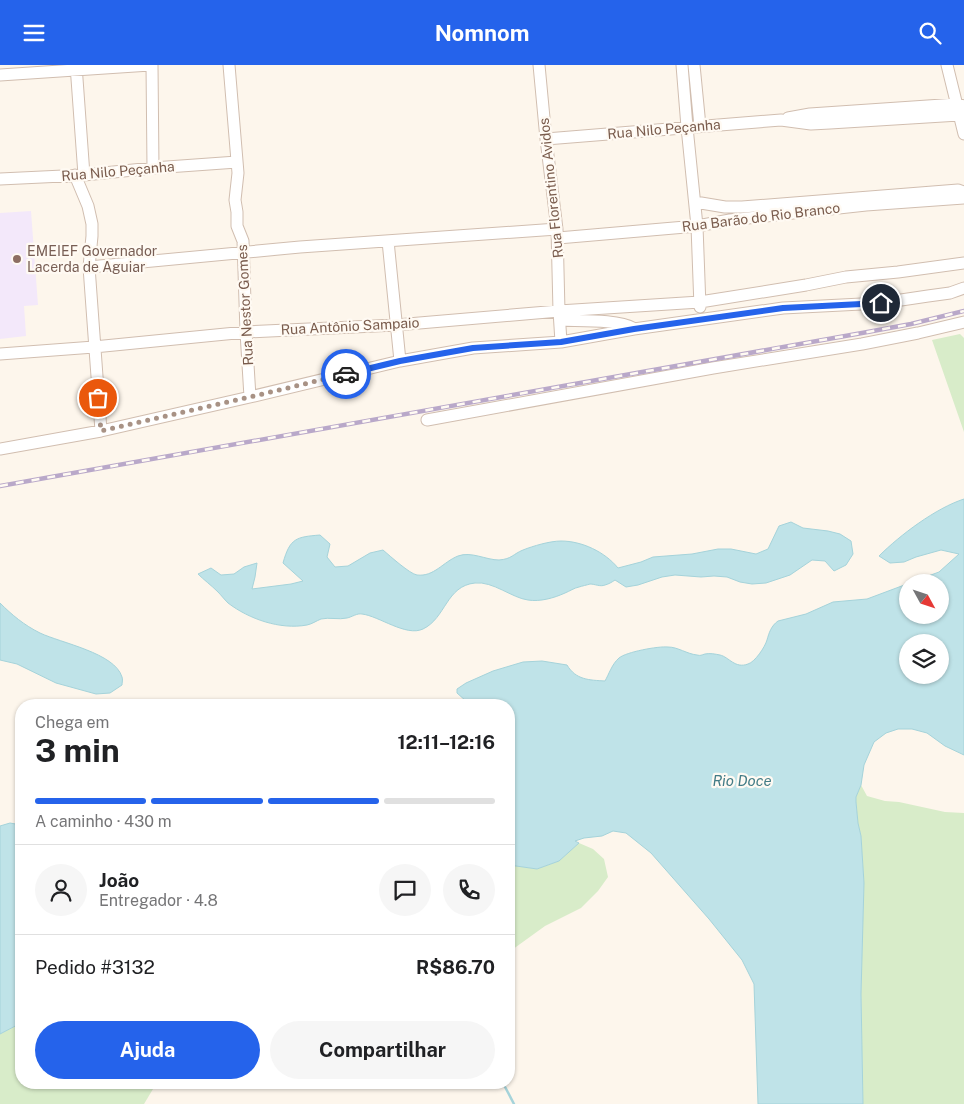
<!DOCTYPE html>
<html lang="pt">
<meta charset="utf-8">
<style>
body{margin:0;font-family:"Public Sans",sans-serif;background:#f6f6f6;color:#202124;height:100vh;display:flex;flex-direction:column;font-size:19px;white-space:nowrap}
*{box-sizing:border-box;margin:0}
p{font-size:16px;color:#757577}
.icon{flex:none;width:28px;height:28px;fill:none;stroke:currentColor;stroke-width:2;stroke-linecap:round;stroke-linejoin:round}
.map{position:relative;flex:1;overflow:hidden}
.panel{position:absolute;left:15px;top:634px;width:500px;height:390px;display:flex;flex-direction:column;background:#fff;border-radius:20px;box-shadow:0 1px 4px #0004}
.panel>*{flex:none}
.needle{width:32px;rotate:130deg}
.tools{position:absolute;left:899px;top:509px;display:grid;gap:10px}
.tools a{display:grid;place-items:center;width:50px;height:50px;border-radius:50%;background:#fff;box-shadow:0 1px 4px #0004;font-size:25px}
.pin{position:absolute;display:grid;place-items:center;width:42px;height:42px;color:#fff;margin:-21px;border:2px solid #fff;border-radius:50%;box-shadow:0 1px 5px #0007}
.courier{position:absolute;display:grid;place-items:center;width:50px;height:50px;margin:-25px;border:4px solid #2563eb;border-radius:50%;background:#fff;color:#222;box-shadow:0 1px 6px #0007}
.summary em{font-style:normal;font-weight:700}
.summary div{display:flex;flex-direction:column-reverse}
.summary{display:flex;align-items:center;justify-content:space-between;height:85px;padding:0 20px}
h1{font-size:32px;font-weight:700;line-height:38px}
.bar{display:grid;grid-template-columns:repeat(4,1fr);gap:8px 5px;align-content:center;height:60px;padding:0 20px}
.bar i{height:6px;border-radius:4px;background:#e0e0e0}
.bar .active{background:#2563eb}
.bar p{grid-column:span 4}
.line{display:flex;align-items:center;gap:12px;padding:0 20px;border-top:1px solid #e0e0e0}
.line div{flex:1}
.round{display:grid;place-items:center;flex:none;width:52px;height:52px;border-radius:26px;background:#f6f6f6}
.primary-button{display:flex;gap:10px;margin-top:auto;padding:10px 20px}
.primary-button a{flex:1;height:58px;border-radius:30px;background:#2563eb;color:#fff;font-size:20px;font-weight:700;line-height:58px;text-align:center}
.primary-button a+a{background:#f6f6f6;color:#202124}
header{display:flex;justify-content:space-between;align-items:center;height:65px;padding:0 20px;background:#2563eb;color:#fff;font-size:22px;font-weight:700}
.map>svg:first-child{display:block}
</style>
<header><svg class="icon" aria-label="menu" viewBox="0 0 24 24"><path d="M4 6h16M4 12h16M4 18h16"/></svg>Nomnom<svg class="icon" aria-label="search" viewBox="0 0 24 24"><circle cx="10" cy="10" r="6"/><path d="M15 15l6 6"/></svg></header>
<div class="map">
<svg width="964" height="1039" viewBox="0 0 964 1039">
<rect width="100%" height="100%" fill="#fdf6ec"/>
<path fill="#f3e8fa" d="M 31,146 L 38,240 L 24,241 L 26,271 L 0,274 L 0,148 Z"/>
<path fill="#d8ecc9" d="M 960,269 L 964,273 L 964,367 L 932,275 Z
M 861,720 L 867,731 L 885,736 L 899,737 L 945,747 L 964,748 L 964,1039 L 863,1039 L 861,929 L 864,818 L 861,771 L 858,758 L 856,737 L 856,732 Z
M 579,778 L 593,784 L 604,794 L 608,812 L 598,826 L 581,843 L 545,861 L 509,887 L 509,800 L 537,804 L 559,796 Z
M 21,958 L 21,1018 L 159,1018 L 153,1024 L 144,1039 L 0,1039 L 0,969 Z"/>
<path fill="#bfe3e8" stroke="#a5d3da" fill-rule="evenodd" d="M 964,434 L 964,690 L 945,681 L 927,668 L 912,664 L 898,664 L 886,668 L 874,677 L 864,700 L 861,720 L 856,732 L 856,737 L 858,758 L 861,771 L 864,818 L 861,929 L 863,1039 L 758,1039 L 754,919 L 742,895 L 709,854 L 651,788 L 626,768 L 613,766 L 602,771 L 584,773 L 575,776 L 579,778 L 559,796 L 537,804 L 509,800 L 509,640 L 467,640 L 466,636 L 457,628 L 457,624 L 466,618 L 493,606 L 523,597 L 542,596 L 567,600 C 576,615 589,615 605,616 C 609,609 612,599 619,593 C 626,587 658,581 668,582 C 678,582 687,589 697,590 C 701,591 701,590 705,589 C 710,588 715,589 720,590 C 729,592 735,604 748,599 C 755,597 765,582 767,575 C 769,568 771,561 778,556 L 806,549 L 833,537 L 867,534 L 907,519 L 908,550 L 940,550 L 940,518 L 912,517 L 939,507 L 959,489 L 941,485 L 916,492 L 904,497 L 890,498 L 879,491 C 900,470 936,443 964,434 ZM 908,578 L 940,578 L 940,610 L 908,610 Z
M 791,457 L 803,463 L 828,466 L 840,469 L 851,476 L 853,489 L 846,500 L 834,506 L 825,496 L 812,495 L 790,510 L 766,518 L 752,519 L 740,517 L 727,512 L 714,511 L 701,512 L 675,510 L 662,512 L 638,520 L 626,522 L 615,515 C 612,517 609,519 605,520 C 600,522 595,519 590,519 C 587,520 582,521 579,522 C 574,523 570,526 565,528 C 554,533 540,537 528,535 C 512,533 493,516 475,518 C 446,521 446,553 423,564 C 406,572 379,551 362,549 C 357,548 352,552 347,553 C 339,555 329,552 321,554 C 316,556 312,559 307,560 C 280,565 249,554 228,538 C 224,534 221,530 218,527 C 211,520 204,515 198,509 L 211,503 L 221,510 L 234,509 L 244,502 L 257,498 L 255,512 L 252,524 L 291,519 L 303,516 L 283,498 C 290,473 296,472 320,470 L 330,479 L 327,492 L 335,502 L 348,501 L 370,488 L 383,485 C 390,491 410,509 417,510 C 434,512 443,497 458,491 C 471,486 486,495 499,495 C 512,494 513,489 523,485 C 533,481 550,476 561,476 C 582,476 605,487 618,503 L 641,497 L 653,492 L 692,489 L 718,484 L 731,484 L 756,489 L 768,484 L 779,461 Z
M 0,538 C 12,550 24,560 40,568 C 61,578 115,588 122,612 C 123,614 122,618 122,620 L 110,628 L 96,629 L 56,618 L 17,599 L 0,595 Z
M 10,758 L 21,760 L 21,958 L 0,969 L 0,761 Z"/>
<g fill="none" stroke-linecap="round" stroke-linejoin="round">
<path stroke="#a5d3da" stroke-width="2.5" d="M 503,1018 L 514,1039"/>
<g stroke="#d1beb0" stroke-width="13">
<path id="minor" d="M 76,0 L 84,110
M 152,0 L 153,103
M 229,0 L 238,108 L 235,135 L 237,147 L 237,161 L 243,176 L 246,267 L 250,332
M 539,0 L 546,74 L 557,164 L 559,246 L 561,277
M 682,0 L 687,62 L 697,161 L 700,242
M 694,0 L 700,61
M 947,0 L 964,69
M 0,10 L 150,0
M 788,53 L 810,49 L 957,39 L 964,41
M 546,74 L 781,55 L 811,59 L 830,58 L 959,50 L 964,46
M 75,110 L 88,141 L 92,159 L 92,171 L 89,202 L 101,366
M 0,114 L 84,110 L 153,103 L 237,97
M 695,137 L 725,142 L 742,142 L 958,125 L 964,127
M 558,173 L 697,161 L 730,155 L 866,140 L 964,133
M 388,176 L 400,296
M 89,202 L 300,182 L 557,164
M 560,255 C 578,256 618,254 633,263
M 0,289 L 94,282 L 246,267 L 396,260 L 559,246 L 700,237 L 806,220 L 846,212 L 898,207 L 964,198
M 427,355 L 713,303 L 862,279 L 918,268 L 964,257
M 0,384 L 101,366 L 250,332 L 400,296 L 473,283 L 561,277 L 634,264 L 783,243 L 881,238 L 928,231 L 950,228 L 964,223"/>
</g>
<use href="#minor" stroke="#fff" stroke-width="11"/>
<g stroke="#b9a8c9" stroke-width="4.5">
<path id="rail" d="M 0,421 L 862,268 L 911,259 L 964,246"/>
</g>
<use href="#rail" stroke="#fffaf3" stroke-width="2.5" stroke-dasharray="8" stroke-linecap="butt"/>
</g>
<g fill="none" stroke-linecap="round" stroke-linejoin="round">
<path stroke="#a89285" stroke-width="5" stroke-dasharray="0 9" d="M 98,333 L 101,366 L 250,332 L 346,309"/>
<path stroke="#2563eb" stroke-width="6" d="M 346,309 L 400,296 L 473,283 L 561,277 L 634,264 L 783,243 L 881,238"/>
</g>
<circle fill="#8d6e63" stroke="#fffaf3" stroke-width="2" cx="17" cy="194" r="5"/>
<g text-anchor="middle" stroke-width="4.5" stroke-linejoin="round" paint-order="stroke">
<g font-size="14" fill="#7a5c4d" stroke="#fffaf3">
<text transform="translate(664 64) rotate(-5)" y="5">Rua Nilo Peçanha</text>
<text transform="translate(118 106) rotate(-5)" y="5">Rua Nilo Peçanha</text>
<text transform="translate(551 123) rotate(-96)" y="5">Rua Florentino Avidos</text>
<text transform="translate(761 152) rotate(-7)" y="5">Rua Barão do Rio Branco</text>
<text transform="translate(245 240) rotate(-93)" y="5">Rua Nestor Gomes</text>
<text transform="translate(350 261) rotate(-3)" y="5">Rua Antônio Sampaio</text>
</g>
<g font-size="14" fill="#785e54" stroke="#fffaf3" text-anchor="start">
<text x="27" y="191">EMEIEF Governador<tspan x="27" dy="16">Lacerda de Aguiar</tspan></text>
</g>
<g font-size="15" font-style="italic" fill="#437c86" stroke="#fffaf3">
<text x="742" y="721">Rio Doce</text>
</g>
</g>
</svg>
<div class="tools">
<a><svg class="needle" viewBox="-14 -14 28 28"><path d="M0-13l5 13h-10z" fill="#e53935"/><path d="M0 13l5-13h-10z" fill="#757577"/></svg></a>
<a><svg class="icon" aria-label="layers" viewBox="0 0 24 24"><path d="M12 4l9 5-9 5-9-5zM3 14l9 5 9-5"/></svg></a>
</div>
<div class="pin" style="left:98px;top:333px;background:#ea580c"><svg class="icon" aria-label="bag" viewBox="0 0 24 24"><path d="M5 8h14l-1 12H6zM9 8a3 3 0 0 1 6 0"/></svg></div>
<div class="pin" style="left:881px;top:238px;background:#1f2937"><svg class="icon" aria-label="home" viewBox="0 0 24 24"><path d="M3 11l9-7 9 7M6 9v11h12V9"/></svg></div>
<div class="courier" style="left:346px;top:309px"><svg class="icon" aria-label="car" viewBox="0 0 24 24"><path d="M5 17H2v-5l4-1 3-4h7l3 4 3 1v5h-3M9 17h6M6 11h13"/><circle cx="7" cy="17" r="2"/><circle cx="17" cy="17" r="2"/></svg></div>
<section class="panel">
<div class="summary"><div><h1>3 min</h1><p>Chega em</p></div><em>12:11–12:16</em></div>
<div class="bar"><i class="active"></i><i class="active"></i><i class="active"></i><i></i><p>A caminho · 430 m</p></div>
<div class="line" style="height:90px"><a class="round"><svg class="icon" aria-label="person" viewBox="0 0 24 24"><circle cx="12" cy="8" r="4"/><path d="M4 21q1-7 8-7t8 7"/></svg></a><div><b>João</b><p>Entregador · 4.8</p></div><a class="round"><svg class="icon" aria-label="chat" viewBox="0 0 24 24"><path d="M4 5h16v11H9l-5 4z"/></svg></a><a class="round"><svg class="icon" aria-label="phone" viewBox="0 0 24 24"><path d="M5 4h4l2 5-3 2q2 4 5 5l2-3 5 2v4C11 20 4 13 5 4z"/></svg></a></div>
<div class="line" style="height:65px"><div>Pedido #3132</div><b>R$86.70</b></div>
<div class="primary-button"><a>Ajuda</a><a>Compartilhar</a></div>
</section>
</div>
